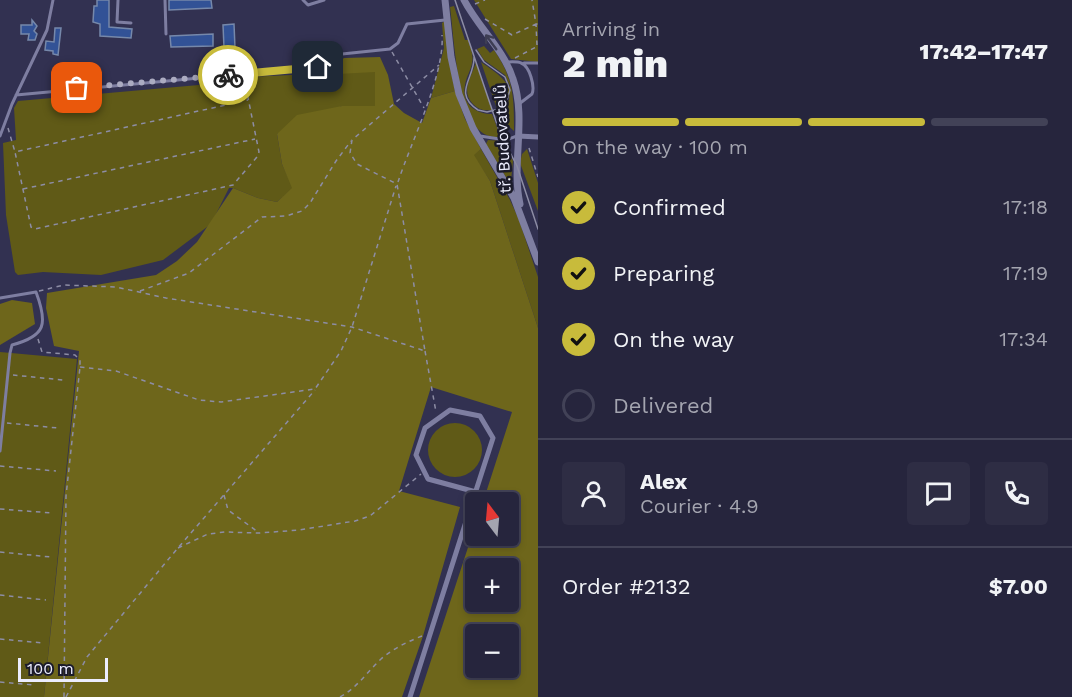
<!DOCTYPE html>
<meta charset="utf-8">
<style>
body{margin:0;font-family:"Work Sans",sans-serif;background:#2e2d44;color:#f1f3f6;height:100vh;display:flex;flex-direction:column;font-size:22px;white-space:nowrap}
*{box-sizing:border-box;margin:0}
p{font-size:20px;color:#a4a5b0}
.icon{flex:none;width:33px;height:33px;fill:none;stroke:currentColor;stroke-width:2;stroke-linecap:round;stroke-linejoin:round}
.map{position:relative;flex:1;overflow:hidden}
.panel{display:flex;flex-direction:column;background:#26253d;width:534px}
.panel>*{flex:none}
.needle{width:39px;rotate:344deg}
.tools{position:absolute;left:465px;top:492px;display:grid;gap:12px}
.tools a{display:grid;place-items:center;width:54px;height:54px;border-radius:6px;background:#26253d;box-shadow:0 3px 9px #0003,0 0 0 2px #424257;font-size:30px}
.scale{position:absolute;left:18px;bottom:15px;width:90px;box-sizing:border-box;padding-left:6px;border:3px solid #ecedfe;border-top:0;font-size:16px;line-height:21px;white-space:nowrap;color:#ecedfe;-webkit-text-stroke:4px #1b1b2a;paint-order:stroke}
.pin{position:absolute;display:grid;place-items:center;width:51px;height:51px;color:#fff;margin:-26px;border-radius:12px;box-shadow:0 3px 9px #0006}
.courier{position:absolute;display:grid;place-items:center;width:60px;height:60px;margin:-30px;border:4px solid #c8bb3b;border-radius:50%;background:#fff;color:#222;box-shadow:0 2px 8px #0007}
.overview em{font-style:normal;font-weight:800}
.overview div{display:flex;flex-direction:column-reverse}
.overview{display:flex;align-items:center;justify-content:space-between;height:102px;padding:0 24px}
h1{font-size:39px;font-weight:800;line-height:45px}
.bar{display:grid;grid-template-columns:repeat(4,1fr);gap:9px 6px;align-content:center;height:72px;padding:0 24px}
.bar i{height:8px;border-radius:4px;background:#424257}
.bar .current{background:#c8bb3b}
.bar p{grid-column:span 4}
.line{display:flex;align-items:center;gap:15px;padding:0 24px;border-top:2px solid #424257}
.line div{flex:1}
.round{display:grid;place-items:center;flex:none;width:63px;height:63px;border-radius:6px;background:#2e2d44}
ol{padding:0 24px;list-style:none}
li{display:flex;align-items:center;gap:18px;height:66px}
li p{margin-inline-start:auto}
li .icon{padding:6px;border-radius:50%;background:#c8bb3b;color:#111;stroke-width:4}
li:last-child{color:#a4a5b0}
li i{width:33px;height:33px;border:3px solid #424257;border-radius:50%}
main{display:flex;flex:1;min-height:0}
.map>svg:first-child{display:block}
</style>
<main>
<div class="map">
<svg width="538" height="697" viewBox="0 0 538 697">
<rect width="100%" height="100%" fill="#323151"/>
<path fill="#605a17" d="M 474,0 L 538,0 L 538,62 L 511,59 Z
M 454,6 L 465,40 L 468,40 C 470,47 474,55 472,63 C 471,70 466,77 465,85 C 461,104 476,114 492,114 L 501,138 C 493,137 485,136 479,130 C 457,110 454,36 450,7 Z
M 445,21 L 449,61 L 455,91 L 431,98 L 444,48 L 442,23 Z
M 484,46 L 490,53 L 494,50 C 514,79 514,98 514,131 L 503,121 L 498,111 L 509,100 L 510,86 L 505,75 L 484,60 L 477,49 Z
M 476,62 L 492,110 C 484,111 479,110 473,104 C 460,91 472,76 476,62 Z
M 481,62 C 496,73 527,90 497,109 Z
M 375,71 L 375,106 L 342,106 L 277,134 L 282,164 L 293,188 L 277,202 L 258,198 L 233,188 L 229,188 L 211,224 L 163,260 L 101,275 L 43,272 L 18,275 L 15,272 L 6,215 L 3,143 L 16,140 L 14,108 L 18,101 L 244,81 L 250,77 Z
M 488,140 L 502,141 L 513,161 L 511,180 L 507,179 L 486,144 Z
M 481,149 L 510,200 L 519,220 L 538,277 L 538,328 L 490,181 L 473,155 Z
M 527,149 L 538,183 L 538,211 L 520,163 L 522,154 Z
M 0,352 L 77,359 L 44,697 L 0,697 Z
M428 450a27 27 0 1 1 54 0a27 27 0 1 1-54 0Z"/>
<path fill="#6e661b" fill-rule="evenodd" d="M 380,57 L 388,75 L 394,104 L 404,113 L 422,123 L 431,98 L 455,91 L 465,119 L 481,149 L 474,155 L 490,181 L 538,328 L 538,697 L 419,697 L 475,526 L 476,536 L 508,536 L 508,502 L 483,502 L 512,412 L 431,387 L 399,491 L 460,507 L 423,636 L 402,697 L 44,697 L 79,351 L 54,346 L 46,308 L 47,293 L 156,275 L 177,261 L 197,242 L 233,188 L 258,198 L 277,202 L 292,188 L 282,164 L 277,134 L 297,115 L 342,106 L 375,106 L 375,72 L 319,75 L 344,58 ZM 476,568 L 508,568 L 508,602 L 476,602 ZM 476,634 L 508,634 L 508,668 L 476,668 Z
M 12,300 L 32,303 L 35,324 L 0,345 L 0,304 Z"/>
<path fill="#325296" stroke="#7688aa" stroke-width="1.5" d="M 97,0 L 109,0 L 109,27 L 132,29 L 131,38 L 100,36 L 100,24 L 93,22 L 94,6 L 97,6 Z
M 169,0 L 211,0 L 212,8 L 169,10 Z
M 32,20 L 37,26 L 34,31 L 37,34 L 35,40 L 28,40 L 29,34 L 21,34 L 21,25 L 32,25 Z
M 234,24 L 235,48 L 224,48 L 223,25 Z
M 55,28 L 61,28 L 58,55 L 53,54 L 53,51 L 45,50 L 46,41 L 54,42 Z
M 213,34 L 213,46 L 171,47 L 170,36 Z"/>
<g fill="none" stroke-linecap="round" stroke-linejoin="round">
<path stroke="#8d8da5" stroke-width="1.5" stroke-dasharray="4.5 4.5" stroke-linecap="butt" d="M 475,4 L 485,0
M 485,19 L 512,35 L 536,24 L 532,0
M 537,45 L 536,24 L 538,24
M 392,52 L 424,108
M 515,58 L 538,46
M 244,78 L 259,152 L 257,157 L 233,185 L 35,229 L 31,227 L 15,152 L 248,100
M 8,128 L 15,152
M 529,148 L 538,177
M 398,182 C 411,142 445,74 442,35
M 23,189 L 255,139
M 39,291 L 64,285 L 116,287 L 166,298 L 352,327 L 425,351 L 397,184 L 357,164 L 350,153 L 352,140 L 439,65
M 140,291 L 189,273 L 262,217 L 286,216 L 302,211 L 310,203 L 336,161 L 351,141
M 38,339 L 42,352 L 75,355 L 80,360 L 80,367 L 66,496 L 64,697
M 425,351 L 436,412
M 80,367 L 116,371 L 199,400 L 221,402 L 315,389 L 341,351 L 352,327 L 396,186
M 13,375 L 63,380
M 7,423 L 58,428
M 0,466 L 56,471
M 224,495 L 228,510 L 258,532
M 0,509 L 52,513
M 178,548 L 208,534 L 225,532 L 259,533 L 299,530 L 355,521 L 370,516 L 421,474
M 0,552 L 51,557
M 0,595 L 46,600
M 0,639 L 43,643
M 0,682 L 34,685
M 66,697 L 87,657 L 177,549 L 315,390
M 340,697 C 357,688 367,672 381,659 C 394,648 407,642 422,636"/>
<path stroke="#7e7ea1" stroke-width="3" d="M 118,0 L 117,22 L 131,23
M 165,0 L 166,34
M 303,0 L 308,5 L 324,0
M 505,62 C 510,62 517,61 521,63 C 530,66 535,87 532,94 L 519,104
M 524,63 L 538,63
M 16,95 L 318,67 L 342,54 L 390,49 L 398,43 L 407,24 L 445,20
M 0,136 L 12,104 L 47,30 L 53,0
M 480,136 L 506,140 L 517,136
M 0,298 L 36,292 C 48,324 46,336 12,345 L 10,353 L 0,451"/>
<path stroke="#7e7ea1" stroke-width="5" d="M 518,136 L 538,137
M 410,697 L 470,509 L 493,438 L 480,416 L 450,410 L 425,428 L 416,455 L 428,479 L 476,492"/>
<path stroke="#7e7ea1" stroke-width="7" d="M 445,0 L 451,57 L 459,94 L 473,128 L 514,198 L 538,262
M 464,0 C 478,27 504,50 513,79 C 527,119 511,164 520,204"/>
<path stroke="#8d8da5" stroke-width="1.5" d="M 455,0 L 500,133 L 517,166 L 538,229
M 474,57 C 475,78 452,93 478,110 L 487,112 L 499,109 L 506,103 L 510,90 L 505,77 L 484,62 L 476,50"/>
</g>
<defs><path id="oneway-shaft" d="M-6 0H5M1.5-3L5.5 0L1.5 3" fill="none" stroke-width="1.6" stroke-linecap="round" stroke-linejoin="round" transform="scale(1.5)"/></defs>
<use stroke="#3e3e54" href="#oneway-shaft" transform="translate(491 42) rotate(-126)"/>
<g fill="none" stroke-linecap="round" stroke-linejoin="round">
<path stroke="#ababc1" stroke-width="6" stroke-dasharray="0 10.8" d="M 77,88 L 228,75"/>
<path stroke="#c8bb3b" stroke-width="8" d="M 228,75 L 318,67"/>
</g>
<g text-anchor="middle" stroke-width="5" stroke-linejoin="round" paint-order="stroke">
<g font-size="16" fill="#ecedfe" stroke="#1b1b2a">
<text transform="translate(502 139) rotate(-93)" y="6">tř. Budovatelů</text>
</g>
</g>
</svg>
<div class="tools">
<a><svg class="needle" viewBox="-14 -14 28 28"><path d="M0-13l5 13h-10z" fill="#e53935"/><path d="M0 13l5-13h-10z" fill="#a4a5b0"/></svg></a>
<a>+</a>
<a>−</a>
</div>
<div class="scale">100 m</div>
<div class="pin" style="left:77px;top:88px;background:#ea580c"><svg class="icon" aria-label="bag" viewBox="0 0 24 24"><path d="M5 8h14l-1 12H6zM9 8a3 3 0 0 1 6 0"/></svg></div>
<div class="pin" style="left:318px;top:67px;background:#1f2937"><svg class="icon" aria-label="home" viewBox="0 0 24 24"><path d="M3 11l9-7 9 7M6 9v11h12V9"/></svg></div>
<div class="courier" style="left:228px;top:75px"><svg class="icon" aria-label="bike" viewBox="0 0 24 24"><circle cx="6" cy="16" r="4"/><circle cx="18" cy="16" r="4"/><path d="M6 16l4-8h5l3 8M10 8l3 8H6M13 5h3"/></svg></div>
</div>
<section class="panel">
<div class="overview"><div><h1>2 min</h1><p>Arriving in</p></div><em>17:42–17:47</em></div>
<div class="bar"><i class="current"></i><i class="current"></i><i class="current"></i><i></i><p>On the way · 100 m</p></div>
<ol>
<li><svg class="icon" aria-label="check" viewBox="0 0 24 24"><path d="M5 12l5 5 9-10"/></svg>Confirmed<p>17:18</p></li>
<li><svg class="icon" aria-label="check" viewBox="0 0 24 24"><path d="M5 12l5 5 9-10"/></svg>Preparing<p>17:19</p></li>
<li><svg class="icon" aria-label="check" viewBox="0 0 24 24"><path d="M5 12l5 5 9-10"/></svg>On the way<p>17:34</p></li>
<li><i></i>Delivered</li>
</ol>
<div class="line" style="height:108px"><a class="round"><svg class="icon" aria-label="person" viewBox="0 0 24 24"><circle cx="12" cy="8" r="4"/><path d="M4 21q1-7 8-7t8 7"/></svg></a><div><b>Alex</b><p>Courier · 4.9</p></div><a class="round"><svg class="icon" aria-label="chat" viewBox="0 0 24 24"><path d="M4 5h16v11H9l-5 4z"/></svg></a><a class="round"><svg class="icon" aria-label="phone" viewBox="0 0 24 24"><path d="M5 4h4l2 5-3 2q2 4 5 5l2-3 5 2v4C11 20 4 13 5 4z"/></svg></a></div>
<div class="line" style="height:78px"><div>Order #2132</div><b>$7.00</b></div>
</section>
</main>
